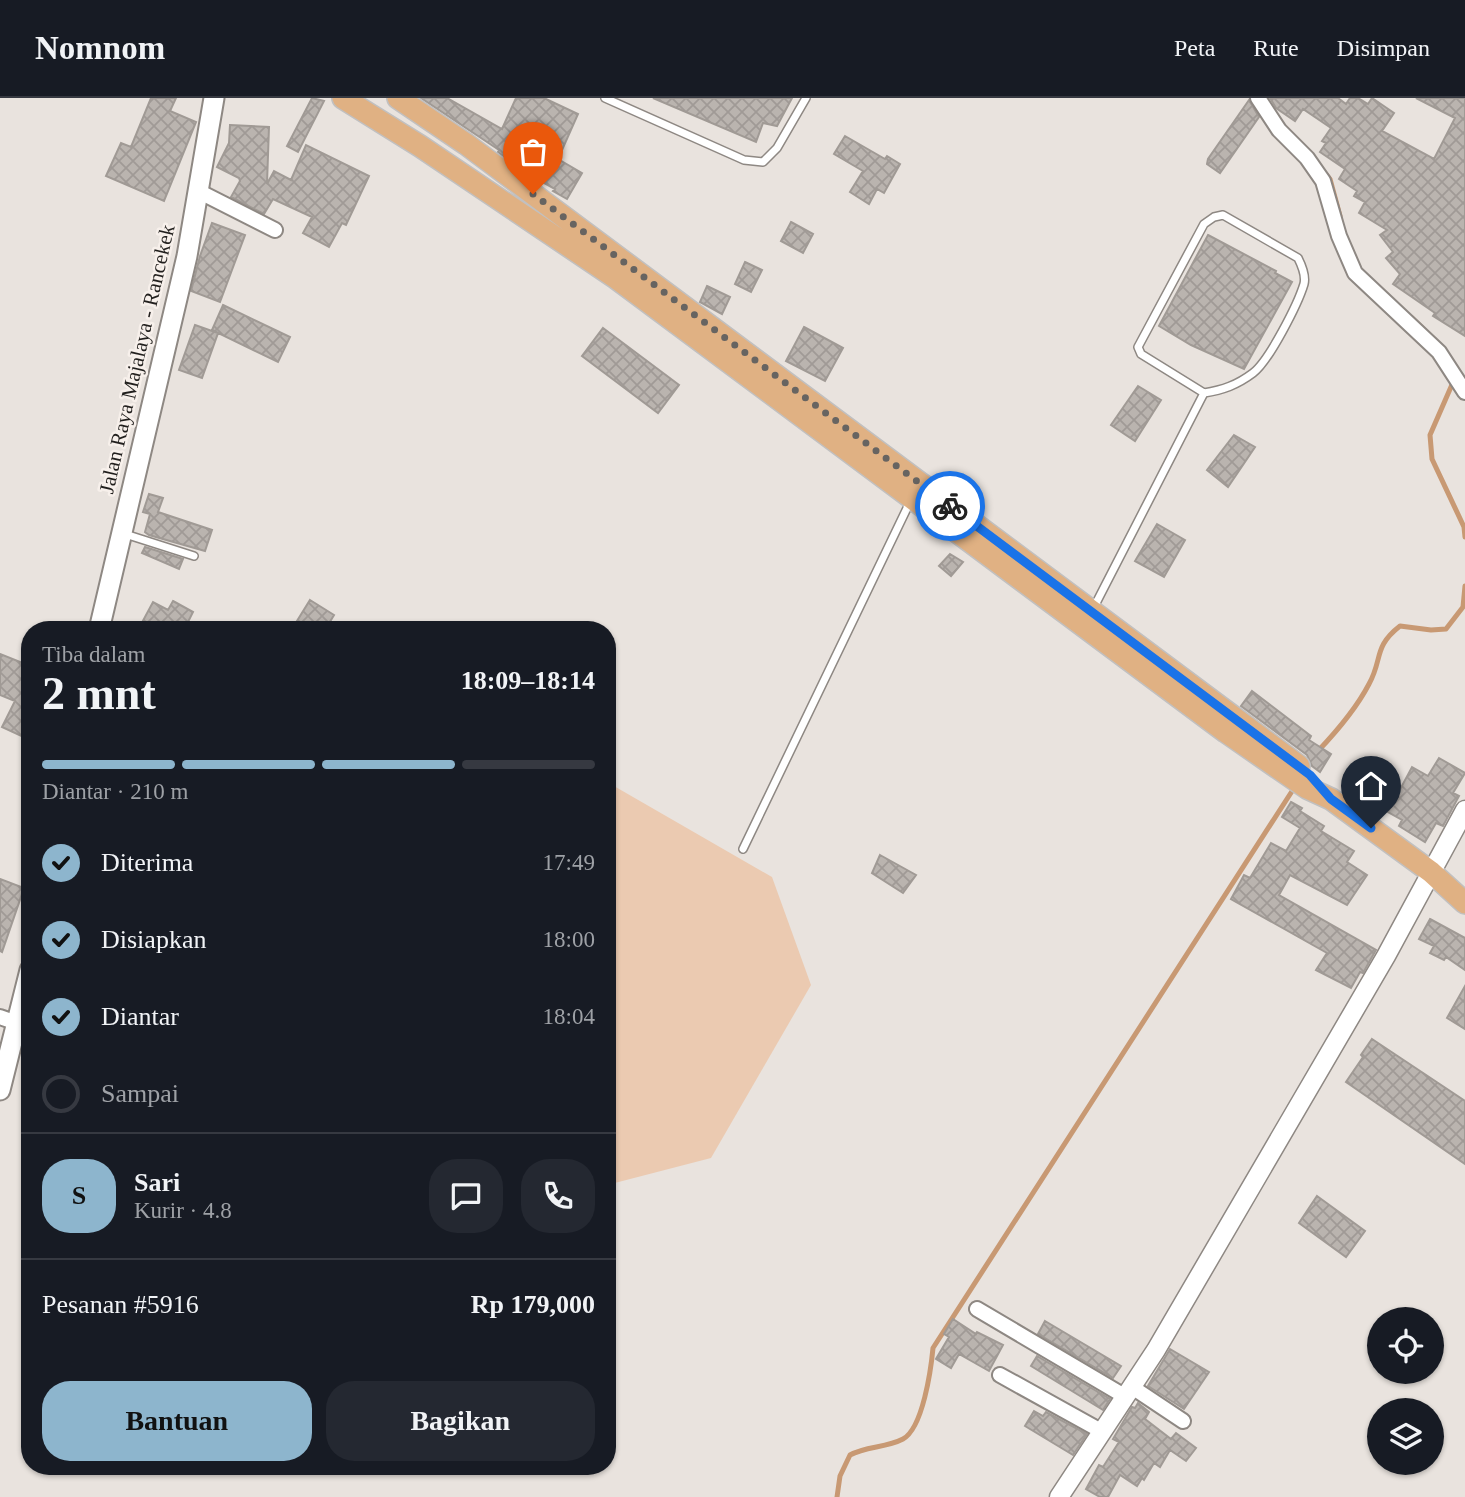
<!DOCTYPE html>
<html lang="id">
<meta charset="utf-8">
<style>
body{margin:0;font-family:"Times New Roman",serif;background:#242831;color:#f1f3f6;height:100vh;display:flex;flex-direction:column;font-size:26px;white-space:nowrap}
*{box-sizing:border-box;margin:0}
p{font-size:23px;color:#9ea1a6}
.icon{flex:none;width:38px;height:38px;fill:none;stroke:currentColor;stroke-width:2;stroke-linecap:round;stroke-linejoin:round}
.map{position:relative;flex:1;overflow:hidden}
.side{position:absolute;left:21px;top:523px;width:595px;height:854px;display:flex;flex-direction:column;background:#171b24;border-radius:28px;box-shadow:0 2px 5px #0004}
.side>*{flex:none}
.controls{position:absolute;left:1367px;top:1209px;display:grid;gap:14px}
.controls a{display:grid;place-items:center;width:77px;height:77px;border-radius:50%;background:#171b24;box-shadow:0 2px 5px #0004;font-size:35px}
.pin{position:absolute;display:grid;place-items:center;width:60px;height:60px;color:#fff;margin:-72px -30px;border-radius:50% 50% 50% 0;rotate:-45deg;box-shadow:0 0 7px #0007}
.pin .icon{rotate:45deg}
.courier{position:absolute;display:grid;place-items:center;width:70px;height:70px;margin:-35px;border:5px solid #1a73e8;border-radius:50%;background:#fff;color:#222;box-shadow:0 2px 9px #0007}
.head em{font-style:normal;font-weight:700}
.head div{display:flex;flex-direction:column-reverse}
.head{display:flex;align-items:center;justify-content:space-between;height:119px;padding:0 21px}
h1{font-size:46px;font-weight:700;line-height:52px}
.bar{display:grid;grid-template-columns:repeat(4,1fr);gap:10px 7px;align-content:center;height:84px;padding:0 21px}
.bar i{height:9px;border-radius:5px;background:#363941}
.bar .on{background:#8db5cd}
.bar p{grid-column:span 4}
.line{display:flex;align-items:center;gap:18px;padding:0 21px;border-top:2px solid #363941}
.line div{flex:1}
.round{display:grid;place-items:center;flex:none;width:74px;height:74px;border-radius:28px;background:#242831}
ol{padding:0 21px;list-style:none}
li{display:flex;align-items:center;gap:21px;height:77px}
li p{margin-inline-start:auto}
li .icon{padding:7px;border-radius:50%;background:#8db5cd;color:#111;stroke-width:4}
li:last-child{color:#9ea1a6}
li i{width:38px;height:38px;border:4px solid #363941;border-radius:50%}
.button{display:flex;gap:14px;margin-top:auto;padding:14px 21px}
.button a{flex:1;height:80px;border-radius:28px;background:#8db5cd;color:#111;font-size:28px;font-weight:700;line-height:80px;text-align:center}
.button a+a{background:#242831;color:#f1f3f6}
header{display:flex;align-items:center;gap:42px;box-sizing:border-box;height:98px;padding:0 35px;background:#171b24;border-bottom:2px solid #363941}
header strong{font-size:33px}
nav{display:flex;gap:38px;margin-inline-start:auto;font-size:24px}
.map>svg:first-child{display:block}
</style>
<header>
<strong>Nomnom</strong>
<nav><a>Peta</a><a>Rute</a><a>Disimpan</a></nav>
</header>
<div class="map">
<svg width="1465" height="1399" viewBox="0 0 1465 1399">
<defs>
<pattern id="building-cross-hatch" width="8" height="8" patternUnits="userSpaceOnUse" patternTransform="scale(1.75)"><rect width="8" height="8" fill="#bab4af"/><path d="M0 0l8 8M0 8l8-8" fill="none" stroke="#a09a96"/></pattern>
</defs>
<rect width="100%" height="100%" fill="#e9e3de"/>
<path fill="#ebcab1" d="M 607,684 L 772,779 L 811,887 L 711,1060 L 607,1087 Z"/>
<g fill="none" stroke-linecap="round" stroke-linejoin="round">
<path stroke="#c89973" stroke-width="5" d="M 1325,75 L 1330,81 L 1340,118
M 1412,220 L 1435,242
M 1454,282 L 1430,337 L 1432,361 L 1464,429 L 1465,439
M 1318,653 C 1338,632 1356,611 1369,586 C 1383,561 1373,549 1400,528 L 1431,532 L 1446,531 L 1463,509 L 1465,488
M 837,1399 L 840,1378 L 850,1357 C 866,1348 886,1350 903,1341 C 923,1330 931,1271 933,1250 L 1296,687"/>
</g>
<path fill="url(#building-cross-hatch)" stroke="#a09a95" stroke-width="2" d="M 151,0 L 176,0 L 170,13 L 196,24 L 164,103 L 106,78 L 121,45 L 131,49 Z
M 312,0 L 324,3 L 298,54 L 287,48 Z
M 421,0 L 447,0 L 502,31 L 516,0 L 544,0 L 578,16 L 558,61 L 582,75 L 567,101 L 553,93 L 555,91 L 526,75 L 498,54 L 499,52 Z
M 653,0 L 792,0 L 777,28 L 763,25 L 756,44 Z
M 1270,0 L 1338,0 L 1346,6 L 1350,0 L 1358,0 L 1368,6 L 1372,0 L 1394,15 L 1382,33 L 1434,61 L 1455,20 L 1416,0 L 1465,0 L 1465,238 L 1433,218 L 1435,215 L 1393,186 L 1400,176 L 1386,160 L 1393,154 L 1380,137 L 1387,132 L 1359,115 L 1365,104 L 1354,98 L 1357,93 L 1339,81 L 1345,71 L 1320,54 L 1326,45 L 1322,43 L 1331,30 L 1303,11 L 1295,23 L 1276,10 Z
M 1249,2 L 1259,19 L 1220,75 L 1207,66 L 1208,61 Z
M 230,27 L 269,29 L 267,86 L 274,73 L 291,82 L 306,47 L 369,78 L 346,127 L 342,125 L 329,149 L 303,135 L 312,119 L 273,101 L 264,116 L 231,99 L 240,83 L 239,80 L 217,69 L 229,45 Z
M 845,38 L 885,61 L 887,58 L 900,66 L 884,95 L 877,91 L 869,106 L 850,94 L 863,73 L 834,56 Z
M 791,124 L 813,136 L 803,155 L 781,143 Z
M 212,125 L 245,137 L 220,204 L 191,193 L 200,158 Z
M 1208,137 L 1276,173 L 1275,175 L 1292,184 L 1244,271 L 1191,247 L 1159,228 Z
M 745,164 L 762,172 L 751,194 L 735,186 Z
M 707,188 L 730,199 L 722,216 L 700,204 Z
M 223,207 L 290,239 L 278,264 L 212,232 Z
M 195,227 L 218,235 L 202,280 L 179,272 Z
M 804,229 L 843,250 L 825,283 L 786,263 Z
M 603,230 L 679,287 L 658,315 L 582,258 Z
M 1138,288 L 1161,302 L 1135,343 L 1111,327 Z
M 1234,337 L 1255,349 L 1228,389 L 1207,372 Z
M 149,396 L 163,400 L 158,414 L 212,432 L 205,453 L 149,437 L 145,434 L 150,416 L 143,414 Z
M 1157,426 L 1185,442 L 1164,479 L 1135,463 Z
M 145,449 L 183,461 L 179,471 L 142,455 Z
M 950,456 L 963,464 L 951,478 L 939,468 Z
M 310,502 L 334,517 L 325,532 L 312,532 L 297,523 Z
M 173,503 L 193,514 L 184,532 L 138,532 L 153,504 L 168,512 Z
M 0,556 L 30,568 L 30,642 L 2,629 L 15,603 L 0,597 Z
M 1252,593 L 1311,638 L 1309,642 L 1331,656 L 1320,674 L 1312,668 L 1307,657 L 1241,608 Z
M 1439,660 L 1465,675 L 1453,695 L 1459,698 L 1443,728 L 1436,725 L 1425,744 L 1399,728 L 1402,722 L 1388,714 L 1412,669 L 1428,678 Z
M 1291,704 L 1302,710 L 1300,713 L 1324,728 L 1321,733 L 1354,753 L 1347,764 L 1367,777 L 1347,807 L 1290,777 L 1279,797 L 1376,852 L 1363,875 L 1360,874 L 1351,890 L 1316,872 L 1327,855 L 1231,801 L 1244,777 L 1250,780 L 1271,745 L 1286,753 L 1300,730 L 1282,719 Z
M 880,757 L 916,777 L 903,795 L 872,775 Z
M 0,781 L 24,790 L 2,854 L 0,853 Z
M 1430,821 L 1465,840 L 1465,872 L 1446,859 L 1444,862 L 1430,855 L 1434,848 L 1419,841 Z
M 1465,888 L 1465,931 L 1447,920 Z
M 1372,941 L 1465,1003 L 1465,1066 L 1346,984 L 1363,959 L 1361,957 Z
M 1317,1098 L 1365,1133 L 1346,1159 L 1299,1125 Z
M 953,1221 L 976,1236 L 977,1234 L 1003,1247 L 989,1273 L 959,1256 L 951,1270 L 936,1261 L 949,1239 L 944,1236 Z
M 1045,1223 L 1121,1268 L 1113,1280 L 1038,1236 Z
M 1170,1251 L 1209,1274 L 1184,1311 L 1148,1288 Z
M 1037,1258 L 1110,1301 L 1103,1312 L 1031,1268 Z
M 1138,1305 L 1149,1314 L 1145,1321 L 1171,1341 L 1176,1335 L 1196,1350 L 1186,1363 L 1170,1352 L 1160,1369 L 1154,1365 L 1144,1382 L 1142,1380 L 1137,1388 L 1120,1377 L 1108,1399 L 1100,1399 L 1086,1391 L 1099,1367 L 1103,1369 L 1119,1344 L 1113,1341 L 1132,1309 L 1135,1310 Z
M 1034,1313 L 1043,1318 L 1046,1314 L 1087,1336 L 1073,1357 L 1025,1328 Z"/>
<g fill="none" stroke-linecap="round" stroke-linejoin="round">
<g stroke="#8e8883" stroke-width="10">
<path id="service" d="M 605,0 L 744,62 L 763,64 L 777,50 L 806,0
M 1223,117 L 1298,160 C 1302,168 1306,178 1304,186 C 1298,206 1269,263 1253,275 C 1237,287 1223,292 1204,295 L 1141,256 L 1138,249 L 1204,126 L 1214,119 Z
M 125,436 L 194,458
M 1092,513 L 1204,295
M 743,751 L 910,404"/>
</g>
<g stroke="#8e8883" stroke-width="18">
<path id="minor" d="M 1258,0 L 1279,32 L 1307,60 L 1323,83 L 1339,138 L 1355,175 L 1439,254 L 1465,294
M 198,93 L 275,132
M 0,919 L 17,925
M 977,1211 L 1126,1299
M 1000,1277 L 1103,1334
M 1132,1289 L 1183,1323"/>
</g>
<g stroke="#8e8883" stroke-width="21">
<path id="tertiary" d="M 1059,1399 L 1156,1252 L 1386,858 L 1465,712"/>
</g>
<g stroke="#8e8883" stroke-width="23">
<path id="secondary" d="M 99,532 L 187,158 L 214,0
M 0,992 L 30,872"/>
</g>
<g stroke="#c1c0c0" stroke-width="24">
<path id="primary" d="M 343,0 L 420,48 L 616,180 L 1226,634 L 1307,690 L 1331,701 L 1431,774 L 1465,805
M 398,0 L 466,46 L 1299,668"/>
</g>
<use href="#service" stroke="#fff" stroke-width="7"/>
<use href="#minor" stroke="#fff" stroke-width="14"/>
<use href="#tertiary" stroke="#fff" stroke-width="18"/>
<use href="#secondary" stroke="#fff" stroke-width="19"/>
<use href="#primary" stroke="#e0b183" stroke-width="21"/>
</g>
<g fill="none" stroke-linecap="round" stroke-linejoin="round">
<path stroke="#676461" stroke-width="7" stroke-dasharray="0 12.6" d="M 533,96 L 950,408"/>
<path stroke="#1a73e8" stroke-width="9" d="M 950,408 L 1310,677 L 1331,701 L 1371,730"/>
</g>
<g text-anchor="middle" stroke-width="5" stroke-linejoin="round" paint-order="stroke">
<g font-size="21" fill="#211f1d" stroke="#f7f0eb">
<text transform="translate(137 261) rotate(-77)" y="7">Jalan Raya Majalaya - Rancekek</text>
</g>
</g>
</svg>
<div class="controls">
<a><svg class="icon" aria-label="locate" viewBox="0 0 24 24"><circle cx="12" cy="12" r="6"/><path d="M12 2v4M12 18v4M2 12h4M18 12h4"/></svg></a>
<a><svg class="icon" aria-label="layers" viewBox="0 0 24 24"><path d="M12 4l9 5-9 5-9-5zM3 14l9 5 9-5"/></svg></a>
</div>
<div class="pin" style="left:533px;top:96px;background:#ea580c"><svg class="icon" aria-label="bag" viewBox="0 0 24 24"><path d="M5 8h14l-1 12H6zM9 8a3 3 0 0 1 6 0"/></svg></div>
<div class="pin" style="left:1371px;top:730px;background:#1f2937"><svg class="icon" aria-label="home" viewBox="0 0 24 24"><path d="M3 11l9-7 9 7M6 9v11h12V9"/></svg></div>
<div class="courier" style="left:950px;top:408px"><svg class="icon" aria-label="bike" viewBox="0 0 24 24"><circle cx="6" cy="16" r="4"/><circle cx="18" cy="16" r="4"/><path d="M6 16l4-8h5l3 8M10 8l3 8H6M13 5h3"/></svg></div>
<section class="side">
<div class="head"><div><h1>2 mnt</h1><p>Tiba dalam</p></div><em>18:09–18:14</em></div>
<div class="bar"><i class="on"></i><i class="on"></i><i class="on"></i><i></i><p>Diantar · 210 m</p></div>
<ol>
<li><svg class="icon" aria-label="check" viewBox="0 0 24 24"><path d="M5 12l5 5 9-10"/></svg>Diterima<p>17:49</p></li>
<li><svg class="icon" aria-label="check" viewBox="0 0 24 24"><path d="M5 12l5 5 9-10"/></svg>Disiapkan<p>18:00</p></li>
<li><svg class="icon" aria-label="check" viewBox="0 0 24 24"><path d="M5 12l5 5 9-10"/></svg>Diantar<p>18:04</p></li>
<li><i></i>Sampai</li>
</ol>
<div class="line" style="height:126px"><b class="round" style="background:#8db5cd;color:#111">S</b><div><b>Sari</b><p>Kurir · 4.8</p></div><a class="round"><svg class="icon" aria-label="chat" viewBox="0 0 24 24"><path d="M4 5h16v11H9l-5 4z"/></svg></a><a class="round"><svg class="icon" aria-label="phone" viewBox="0 0 24 24"><path d="M5 4h4l2 5-3 2q2 4 5 5l2-3 5 2v4C11 20 4 13 5 4z"/></svg></a></div>
<div class="line" style="height:91px"><div>Pesanan #5916</div><b>Rp 179,000</b></div>
<div class="button"><a>Bantuan</a><a>Bagikan</a></div>
</section>
</div>
